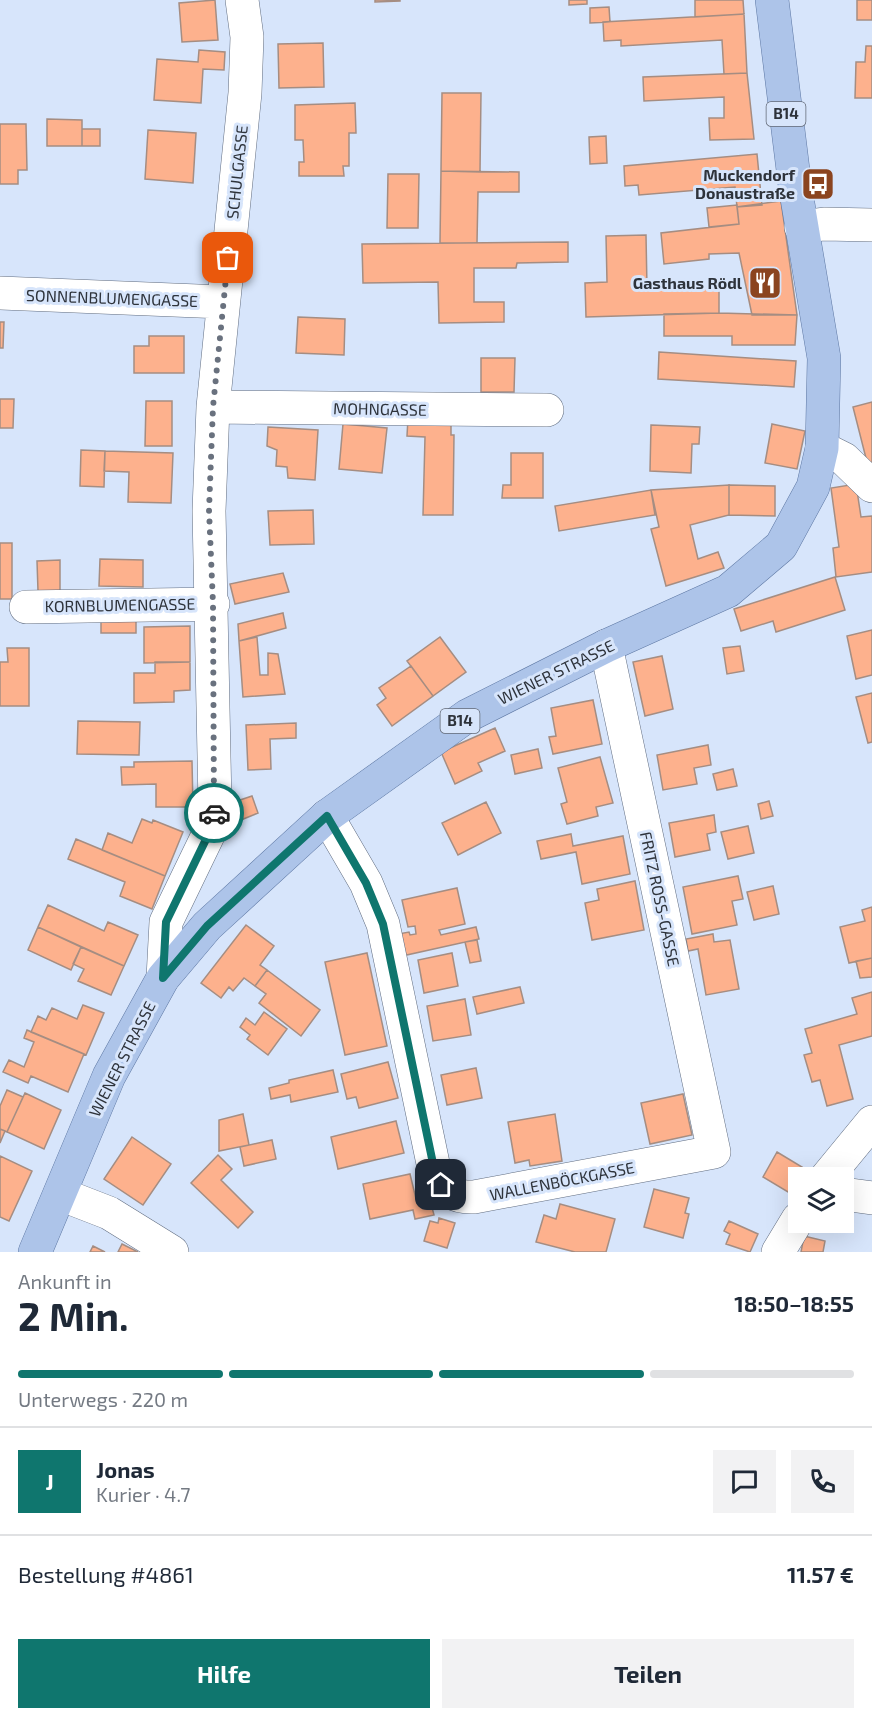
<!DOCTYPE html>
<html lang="de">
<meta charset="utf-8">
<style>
body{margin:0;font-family:"Exo 2",sans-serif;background:#f2f2f3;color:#1f2937;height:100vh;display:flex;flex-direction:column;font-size:22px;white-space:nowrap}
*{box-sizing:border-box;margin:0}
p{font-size:20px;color:#747a83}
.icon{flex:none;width:33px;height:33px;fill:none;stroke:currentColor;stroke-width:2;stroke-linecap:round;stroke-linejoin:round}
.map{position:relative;height:1252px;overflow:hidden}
.details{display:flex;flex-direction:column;background:#fff;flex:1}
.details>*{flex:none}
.tools{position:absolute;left:788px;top:1167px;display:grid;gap:12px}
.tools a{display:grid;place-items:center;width:66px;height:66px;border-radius:0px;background:#fff;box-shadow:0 6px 24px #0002;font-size:30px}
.pin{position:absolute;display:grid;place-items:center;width:51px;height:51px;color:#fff;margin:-26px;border-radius:12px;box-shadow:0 3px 9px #0006}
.courier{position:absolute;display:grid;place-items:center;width:60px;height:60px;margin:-30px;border:4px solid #0f766e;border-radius:50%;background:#fff;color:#222;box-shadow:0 2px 8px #0007}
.overview em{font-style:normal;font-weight:700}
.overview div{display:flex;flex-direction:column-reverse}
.overview{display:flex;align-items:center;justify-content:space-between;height:102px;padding:0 18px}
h1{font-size:39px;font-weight:700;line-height:45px}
.bar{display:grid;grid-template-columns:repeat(4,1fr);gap:9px 6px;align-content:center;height:72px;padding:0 18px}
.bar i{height:8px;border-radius:4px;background:#e0e1e3}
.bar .current{background:#0f766e}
.bar p{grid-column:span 4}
.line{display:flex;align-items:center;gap:15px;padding:0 18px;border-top:2px solid #e0e1e3}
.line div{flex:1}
.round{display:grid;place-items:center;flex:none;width:63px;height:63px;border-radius:0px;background:#f2f2f3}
.cta{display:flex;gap:12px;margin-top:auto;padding:12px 18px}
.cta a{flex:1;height:69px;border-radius:0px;background:#0f766e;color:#fff;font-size:24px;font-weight:700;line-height:69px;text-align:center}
.cta a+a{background:#f2f2f3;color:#1f2937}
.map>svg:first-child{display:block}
</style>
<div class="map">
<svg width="872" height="1252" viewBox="0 0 872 1252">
<rect width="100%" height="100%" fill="#d7e5fb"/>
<path fill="#fdb18d" stroke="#a58d82" stroke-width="1.5" d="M 215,0 L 218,40 L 182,42 L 179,3 Z
M 375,0 L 400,0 L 400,1 L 375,2 Z
M 569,0 L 587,0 L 587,4 L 569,5 Z
M 695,0 L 743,0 L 744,14 L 695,17 Z
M 857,0 L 872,0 L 872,20 L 857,20 Z
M 609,7 L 610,22 L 590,23 L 590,8 Z
M 744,14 L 747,73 L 724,74 L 722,40 L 621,46 L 621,40 L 604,41 L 603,22 Z
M 323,43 L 324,87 L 279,88 L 278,44 Z
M 866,46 L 872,46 L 872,98 L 855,98 L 856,62 L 865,62 Z
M 199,50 L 225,52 L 224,70 L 203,69 L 201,103 L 154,100 L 157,59 L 198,62 Z
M 747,73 L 754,139 L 710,140 L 709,118 L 724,118 L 724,97 L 644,101 L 643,77 Z
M 442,93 L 481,93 L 480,172 L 441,171 Z
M 355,103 L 356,133 L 349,133 L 349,166 L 343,166 L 344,176 L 299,176 L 299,162 L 304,162 L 303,140 L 295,140 L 295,105 Z
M 47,119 L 82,120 L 82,146 L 47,146 Z
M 0,124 L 26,124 L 27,170 L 18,170 L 18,184 L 0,184 Z
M 82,129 L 100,129 L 100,146 L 82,146 Z
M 148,130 L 196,133 L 193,183 L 145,179 Z
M 606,136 L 607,163 L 590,164 L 589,137 Z
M 757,154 L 762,205 L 737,207 L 735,187 L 639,195 L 638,185 L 625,186 L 624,166 Z
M 441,171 L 519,172 L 519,192 L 478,192 L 477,243 L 440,243 Z
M 388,174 L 419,174 L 418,228 L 387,228 Z
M 781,201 L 797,315 L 752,315 L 739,253 L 709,254 L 709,259 L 664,264 L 661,233 L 739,224 L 737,207 Z
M 737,205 L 739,224 L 709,227 L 707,208 Z
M 646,235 L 647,288 L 719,286 L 719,313 L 586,317 L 585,283 L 607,282 L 606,236 Z
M 568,242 L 568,262 L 517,263 L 516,268 L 474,268 L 474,302 L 504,302 L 504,322 L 439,323 L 438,282 L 363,283 L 362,244 Z
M 719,313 L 797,315 L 795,345 L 732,345 L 732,336 L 664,336 L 664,314 Z
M 298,317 L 345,319 L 344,355 L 296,353 Z
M 0,322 L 4,322 L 3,348 L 0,348 Z
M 149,336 L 184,336 L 184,373 L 134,373 L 134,346 L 149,346 Z
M 659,352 L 796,361 L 794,387 L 658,379 Z
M 481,358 L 515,358 L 514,392 L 481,392 Z
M 0,399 L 14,399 L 13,428 L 0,428 Z
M 146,401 L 172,401 L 172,446 L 145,446 Z
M 872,402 L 872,469 L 869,470 L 853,407 Z
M 408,418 L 451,418 L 451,435 L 454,435 L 453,515 L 423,515 L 425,437 L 407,436 Z
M 343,424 L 387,428 L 382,473 L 339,469 Z
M 772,424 L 805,431 L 797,469 L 765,463 Z
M 651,425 L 700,427 L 699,444 L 692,444 L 691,473 L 650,471 Z
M 268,427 L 318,430 L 315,480 L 288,478 L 287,467 L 276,466 L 277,450 L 267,446 Z
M 81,450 L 105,451 L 104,487 L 80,486 Z
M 105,451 L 173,453 L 171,503 L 128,502 L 129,472 L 104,471 Z
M 511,453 L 543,453 L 543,498 L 502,498 L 503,485 L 511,485 Z
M 856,484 L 861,517 L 872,516 L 872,572 L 836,577 L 833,548 L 839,547 L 831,488 Z
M 729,485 L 775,486 L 775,516 L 729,515 Z
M 729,485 L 729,515 L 690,525 L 698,559 L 718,552 L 724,568 L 666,586 L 651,529 L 659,527 L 651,490 Z
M 651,490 L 655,515 L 559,531 L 555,506 Z
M 313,510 L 314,544 L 270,545 L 268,511 Z
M 0,543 L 12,543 L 12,599 L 0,599 Z
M 100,559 L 143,560 L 143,587 L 99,586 Z
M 60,560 L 60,591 L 38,591 L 37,561 Z
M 283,573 L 289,592 L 235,604 L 230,584 Z
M 835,577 L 845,610 L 776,632 L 773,621 L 741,631 L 734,609 Z
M 101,613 L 136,614 L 136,633 L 101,633 Z
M 283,613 L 286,628 L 239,641 L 238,624 Z
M 190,626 L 190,662 L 144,663 L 144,627 Z
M 872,630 L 872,675 L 856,679 L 847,636 Z
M 257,637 L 260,675 L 268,675 L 268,653 L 278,654 L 285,694 L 243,697 L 239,641 Z
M 440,637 L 466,672 L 433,696 L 407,661 Z
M 740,646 L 744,671 L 727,674 L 723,648 Z
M 7,648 L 29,648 L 29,706 L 0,706 L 0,662 L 8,662 Z
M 662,656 L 673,709 L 645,716 L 633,662 Z
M 155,662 L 190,662 L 190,690 L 174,691 L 174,702 L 134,703 L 134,673 L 155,673 Z
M 411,666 L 433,696 L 392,726 L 377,705 L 386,698 L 379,688 Z
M 872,693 L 872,742 L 868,743 L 856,697 Z
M 593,700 L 602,744 L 553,754 L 549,737 L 556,736 L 551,708 Z
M 78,721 L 140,722 L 139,755 L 77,754 Z
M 296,723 L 296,738 L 270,739 L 271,769 L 248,770 L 246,725 Z
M 495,728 L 505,751 L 478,763 L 482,771 L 455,784 L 441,752 Z
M 708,745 L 711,765 L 694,768 L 697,784 L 663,790 L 657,755 Z
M 538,749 L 542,768 L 515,774 L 511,755 Z
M 600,757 L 613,803 L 596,807 L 598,816 L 567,824 L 561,804 L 567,802 L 558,768 Z
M 192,761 L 193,807 L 156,807 L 156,784 L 122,785 L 121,767 L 134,767 L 134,762 Z
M 733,769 L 737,786 L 717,790 L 713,774 Z
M 252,796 L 258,813 L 241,820 L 234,802 Z
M 769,801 L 773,816 L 761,819 L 758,804 Z
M 486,802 L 501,833 L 458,855 L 442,823 Z
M 714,815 L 716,832 L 707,834 L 710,850 L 675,857 L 669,823 Z
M 142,819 L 152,823 L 153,820 L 183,832 L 165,876 L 102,850 L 108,833 L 132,843 Z
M 748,826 L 754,853 L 728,859 L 721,832 Z
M 571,834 L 573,846 L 623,836 L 630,874 L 582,884 L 576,852 L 541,859 L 537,841 Z
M 76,839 L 165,876 L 152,909 L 120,896 L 125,882 L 68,859 Z
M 738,876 L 743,899 L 732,901 L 737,925 L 692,934 L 683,887 Z
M 635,881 L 644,930 L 592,940 L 585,903 L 599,900 L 597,889 Z
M 773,886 L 779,914 L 754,920 L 747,892 Z
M 457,888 L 465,924 L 439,930 L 441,935 L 476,927 L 479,939 L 402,956 L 398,934 L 409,932 L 410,935 L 416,934 L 415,926 L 408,927 L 402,900 Z
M 48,905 L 104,931 L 108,922 L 138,935 L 124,966 L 38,927 Z
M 872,907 L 872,958 L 849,963 L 840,927 L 865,921 L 862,910 Z
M 246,925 L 274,946 L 260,965 L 267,970 L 255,986 L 244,978 L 233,991 L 229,987 L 221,998 L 201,983 Z
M 38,927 L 81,947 L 71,970 L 28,950 Z
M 713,934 L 714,942 L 730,940 L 739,989 L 706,995 L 698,949 L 688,951 L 686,939 Z
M 477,940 L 481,961 L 470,963 L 465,942 Z
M 81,947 L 124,966 L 111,995 L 78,981 L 84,969 L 73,964 Z
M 367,953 L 387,1046 L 345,1055 L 325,962 Z
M 452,953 L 458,986 L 424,993 L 418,960 Z
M 872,958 L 872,977 L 860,978 L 856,961 Z
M 267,970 L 320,1010 L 301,1036 L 259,1003 L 266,994 L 255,986 Z
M 520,987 L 524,1003 L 477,1014 L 473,997 Z
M 872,992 L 872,1036 L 839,1045 L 853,1099 L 827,1106 L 820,1080 L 812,1082 L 804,1055 L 812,1053 L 805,1029 L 857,1014 L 852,998 Z
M 465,999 L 471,1035 L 433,1041 L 427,1006 Z
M 83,1005 L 104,1013 L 86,1055 L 31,1032 L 38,1016 L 46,1020 L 52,1008 L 77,1019 Z
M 264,1012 L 287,1029 L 268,1055 L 247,1039 L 250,1035 L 240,1027 L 246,1018 L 255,1025 Z
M 27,1030 L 84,1054 L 68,1092 L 31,1076 L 28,1083 L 3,1072 L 9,1060 L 24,1067 L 34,1042 L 24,1038 Z
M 388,1062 L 398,1098 L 359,1108 L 356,1097 L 347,1099 L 341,1074 Z
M 476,1068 L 482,1098 L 447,1105 L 441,1075 Z
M 333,1070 L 338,1092 L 291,1102 L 290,1095 L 271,1099 L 269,1088 L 289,1083 L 289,1080 Z
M 7,1090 L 23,1097 L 7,1132 L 0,1129 L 0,1106 Z
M 25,1093 L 61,1110 L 44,1149 L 7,1132 Z
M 683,1094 L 692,1135 L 650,1144 L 641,1103 Z
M 243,1114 L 249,1145 L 219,1151 L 219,1120 Z
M 555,1114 L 562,1161 L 530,1166 L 529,1160 L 515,1163 L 508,1122 Z
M 396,1121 L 404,1153 L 338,1169 L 331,1137 Z
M 0,1129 L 5,1131 L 0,1143 Z
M 132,1137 L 171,1164 L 143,1205 L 104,1179 Z
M 272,1140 L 276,1159 L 244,1166 L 240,1147 Z
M 777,1152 L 802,1167 L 788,1192 L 763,1177 Z
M 218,1155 L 232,1169 L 221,1180 L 253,1212 L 238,1228 L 191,1183 Z
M 0,1156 L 32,1171 L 9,1221 L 0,1217 Z
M 410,1174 L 417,1203 L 430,1200 L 434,1215 L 415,1219 L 413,1210 L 370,1219 L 363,1184 Z
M 654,1189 L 689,1198 L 685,1213 L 689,1214 L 683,1238 L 644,1227 Z
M 560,1204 L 615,1219 L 606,1252 L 575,1252 L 536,1242 L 544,1215 L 556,1219 Z
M 439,1218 L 455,1223 L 447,1248 L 424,1241 L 430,1221 L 438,1223 Z
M 729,1221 L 758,1234 L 750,1252 L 726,1244 L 730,1234 L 724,1231 Z
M 804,1236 L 825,1241 L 823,1252 L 801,1252 Z
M 122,1244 L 138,1252 L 118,1252 Z
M 93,1246 L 105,1252 L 90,1252 Z"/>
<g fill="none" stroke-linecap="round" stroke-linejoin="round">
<g stroke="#616d80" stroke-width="34">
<path id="minor" d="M 801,227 L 824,224 L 872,225
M 0,293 L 223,302
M 213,407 L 547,410
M 822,448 L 844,459 L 872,486
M 26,607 L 213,604
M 327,816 L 366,883 L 383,924 L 435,1173 C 444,1190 454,1198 474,1197 L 714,1152 L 606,646
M 163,978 L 166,922 L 211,829 L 215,805 L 209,511 L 213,407 L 245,93 L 247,37 L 242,0
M 826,1178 L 872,1122
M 60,1194 L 109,1213 L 172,1252
M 843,1194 L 872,1198
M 778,1252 L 798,1219"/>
</g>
<g stroke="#5d77a3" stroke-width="34">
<path id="major" d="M 35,1252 L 109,1076 L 163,978 L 207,926 L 327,816 L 467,716 L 606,646 L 728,591 L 781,546 L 813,487 L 822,448 L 824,358 L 795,186 L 772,0"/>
</g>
<use href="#minor" stroke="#fff" stroke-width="33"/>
<use href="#major" stroke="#adc4e9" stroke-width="33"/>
</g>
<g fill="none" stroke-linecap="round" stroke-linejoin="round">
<path stroke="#69717e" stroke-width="6" stroke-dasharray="0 10.8" d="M 214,813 L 213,604 L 209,510 L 213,407 L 228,258"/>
<path stroke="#0f766e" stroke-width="8" d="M 214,813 L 211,829 L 166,922 L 163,978 L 207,926 L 327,816 L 366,883 L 383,924 L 435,1173 L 441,1185"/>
</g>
<defs>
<g id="bus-square" transform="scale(1.725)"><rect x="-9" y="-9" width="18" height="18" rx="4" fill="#8b441f" stroke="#d7e5fb"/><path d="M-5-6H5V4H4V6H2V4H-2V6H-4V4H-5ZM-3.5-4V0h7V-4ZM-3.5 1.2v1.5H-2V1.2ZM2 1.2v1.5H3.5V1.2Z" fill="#fff"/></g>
<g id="restaurant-square" transform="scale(1.725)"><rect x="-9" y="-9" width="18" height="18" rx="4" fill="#8b441f" stroke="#d7e5fb"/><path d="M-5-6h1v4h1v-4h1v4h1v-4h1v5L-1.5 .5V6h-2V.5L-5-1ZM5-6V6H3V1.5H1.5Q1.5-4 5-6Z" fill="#fff"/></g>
</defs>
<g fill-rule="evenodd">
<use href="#bus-square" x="818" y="184"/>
<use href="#restaurant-square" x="765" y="283"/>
</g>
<g text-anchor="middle" stroke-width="6" stroke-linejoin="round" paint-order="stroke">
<g fill="#d7e5fb" stroke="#616875" stroke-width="1.5">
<rect x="766.5" y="102" width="39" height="24" rx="4.5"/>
<rect x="440.5" y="709" width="39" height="24" rx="4.5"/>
</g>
<g font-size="15" font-weight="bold" fill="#2e333b">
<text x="786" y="119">B14</text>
<text x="460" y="726">B14</text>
</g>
<g font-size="16" fill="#2e333b" stroke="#d7e5fb">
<text transform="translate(237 172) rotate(-84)" y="6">SCHULGASSE</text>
<text transform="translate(112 298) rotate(2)" y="6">SONNENBLUMENGASSE</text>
<text transform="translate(380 409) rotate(1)" y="6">MOHNGASSE</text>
<text transform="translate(120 605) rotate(-1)" y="6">KORNBLUMENGASSE</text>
<text transform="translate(556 672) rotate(-26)" y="6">WIENER STRASSE</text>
<text transform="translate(660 899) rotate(78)" y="6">FRITZ ROSS-GASSE</text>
<text transform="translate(122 1059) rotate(-63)" y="6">WIENER STRASSE</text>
<text transform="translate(562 1181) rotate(-11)" y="6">WALLENBÖCKGASSE</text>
</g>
<g font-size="16" font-weight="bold" fill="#2e333b" stroke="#d7e5fb" text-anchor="end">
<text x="795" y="181">Muckendorf<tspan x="795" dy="18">Donaustraße</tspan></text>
<text x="742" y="289">Gasthaus Rödl</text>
</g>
</g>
</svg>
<div class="tools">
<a><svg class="icon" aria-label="layers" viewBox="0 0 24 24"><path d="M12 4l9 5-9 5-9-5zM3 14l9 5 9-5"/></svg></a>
</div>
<div class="pin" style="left:228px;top:258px;background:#ea580c"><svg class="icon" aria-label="bag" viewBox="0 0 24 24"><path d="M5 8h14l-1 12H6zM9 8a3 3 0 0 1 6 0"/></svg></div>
<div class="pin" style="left:441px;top:1185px;background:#1f2937"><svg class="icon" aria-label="home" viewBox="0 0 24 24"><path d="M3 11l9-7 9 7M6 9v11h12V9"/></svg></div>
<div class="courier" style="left:214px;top:813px"><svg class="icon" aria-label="car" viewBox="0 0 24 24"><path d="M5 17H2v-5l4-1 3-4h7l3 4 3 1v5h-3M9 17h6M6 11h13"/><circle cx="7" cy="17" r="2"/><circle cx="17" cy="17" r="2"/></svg></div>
</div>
<section class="details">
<div class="overview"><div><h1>2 Min.</h1><p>Ankunft in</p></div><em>18:50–18:55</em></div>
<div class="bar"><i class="current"></i><i class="current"></i><i class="current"></i><i></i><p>Unterwegs · 220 m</p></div>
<div class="line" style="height:108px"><b class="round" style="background:#0f766e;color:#fff">J</b><div><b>Jonas</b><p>Kurier · 4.7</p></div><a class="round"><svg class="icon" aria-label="chat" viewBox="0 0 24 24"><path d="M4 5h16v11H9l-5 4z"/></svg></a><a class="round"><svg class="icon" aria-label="phone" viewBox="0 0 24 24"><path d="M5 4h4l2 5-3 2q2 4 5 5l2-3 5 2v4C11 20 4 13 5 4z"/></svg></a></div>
<div class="line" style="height:78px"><div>Bestellung #4861</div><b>11.57 €</b></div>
<div class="cta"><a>Hilfe</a><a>Teilen</a></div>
</section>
